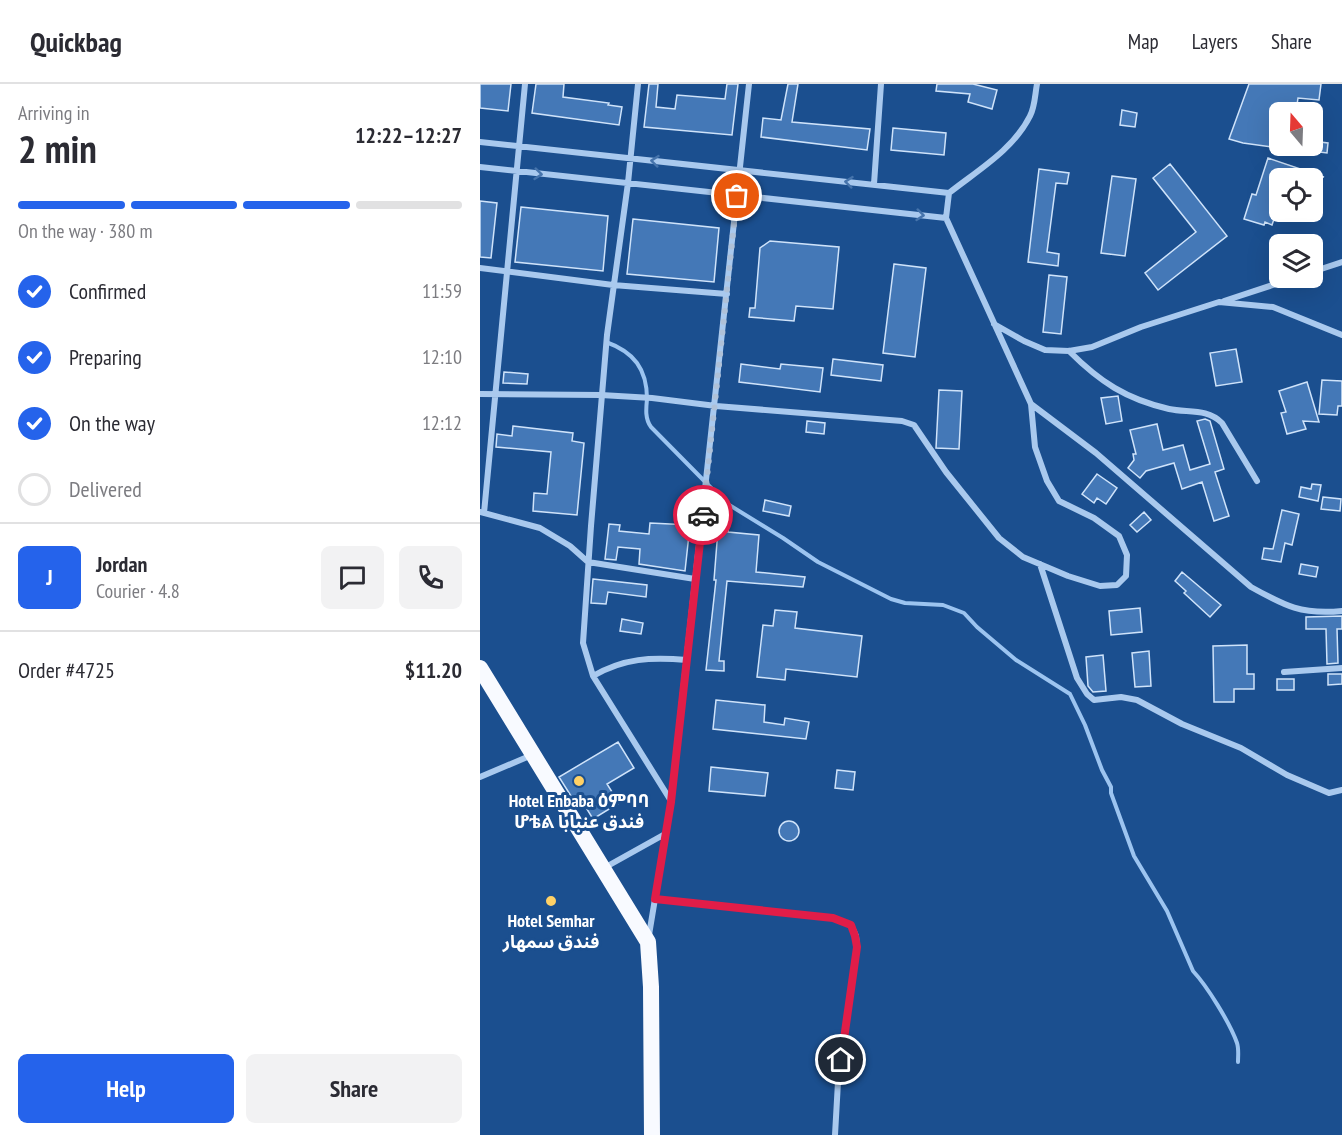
<!DOCTYPE html>
<meta charset="utf-8">
<style>
body{margin:0;font-family:"PT Sans Narrow","Noto Sans Arabic","Noto Sans Ethiopic",sans-serif;background:#f2f2f3;color:#2b2b33;height:100vh;display:flex;flex-direction:column;font-size:22px;white-space:nowrap}
*{box-sizing:border-box;margin:0}
p{font-size:20px;color:#7c7c81}
.icon{flex:none;width:33px;height:33px;fill:none;stroke:currentColor;stroke-width:2;stroke-linecap:round;stroke-linejoin:round}
.map{position:relative;flex:1;overflow:hidden}
.details{display:flex;flex-direction:column;background:#fff;width:480px}
.details>*{flex:none}
.needle{width:39px;rotate:341deg}
.controls{position:absolute;left:789px;top:18px;display:grid;gap:12px}
.controls a{display:grid;place-items:center;width:54px;height:54px;border-radius:9px;background:#fff;box-shadow:0 6px 24px #0002;font-size:30px}
.pin{position:absolute;display:grid;place-items:center;width:51px;height:51px;color:#fff;margin:-26px;border:3px solid #fff;border-radius:50%;box-shadow:0 2px 6px #0007}
.courier{position:absolute;display:grid;place-items:center;width:60px;height:60px;margin:-30px;border:4px solid #e11d48;border-radius:50%;background:#fff;color:#222;box-shadow:0 2px 8px #0007}
.head em{font-style:normal;font-weight:700}
.head div{display:flex;flex-direction:column-reverse}
.head{display:flex;align-items:center;justify-content:space-between;height:102px;padding:0 18px}
h1{font-size:39px;font-weight:700;line-height:45px}
.bar{display:grid;grid-template-columns:repeat(4,1fr);gap:9px 6px;align-content:center;height:72px;padding:0 18px}
.bar i{height:8px;border-radius:4px;background:#e1e1e2}
.bar .active{background:#2563eb}
.bar p{grid-column:span 4}
.line{display:flex;align-items:center;gap:15px;padding:0 18px;border-top:2px solid #e1e1e2}
.line div{flex:1}
.round{display:grid;place-items:center;flex:none;width:63px;height:63px;border-radius:9px;background:#f2f2f3}
ol{padding:0 18px;list-style:none}
li{display:flex;align-items:center;gap:18px;height:66px}
li p{margin-inline-start:auto}
li .icon{padding:6px;border-radius:50%;background:#2563eb;color:#fff;stroke-width:4}
li:last-child{color:#7c7c81}
li i{width:33px;height:33px;border:3px solid #e1e1e2;border-radius:50%}
.button{display:flex;gap:12px;margin-top:auto;padding:12px 18px}
.button a{flex:1;height:69px;border-radius:9px;background:#2563eb;color:#fff;font-size:24px;font-weight:700;line-height:69px;text-align:center}
.button a+a{background:#f2f2f3;color:#2b2b33}
header{display:flex;align-items:center;gap:36px;box-sizing:border-box;height:84px;padding:0 30px;background:#fff;border-bottom:2px solid #e1e1e2}
header strong{font-size:28px}
nav{display:flex;gap:33px;margin-inline-start:auto;font-size:21px}
main{display:flex;flex:1;min-height:0}
.map>svg:first-child{display:block}
</style>
<header>
<strong>Quickbag</strong>
<nav><a>Map</a><a>Layers</a><a>Share</a></nav>
</header>
<main>
<section class="details">
<div class="head"><div><h1>2 min</h1><p>Arriving in</p></div><em>12:22–12:27</em></div>
<div class="bar"><i class="active"></i><i class="active"></i><i class="active"></i><i></i><p>On the way · 380 m</p></div>
<ol>
<li><svg class="icon" aria-label="check" viewBox="0 0 24 24"><path d="M5 12l5 5 9-10"/></svg>Confirmed<p>11:59</p></li>
<li><svg class="icon" aria-label="check" viewBox="0 0 24 24"><path d="M5 12l5 5 9-10"/></svg>Preparing<p>12:10</p></li>
<li><svg class="icon" aria-label="check" viewBox="0 0 24 24"><path d="M5 12l5 5 9-10"/></svg>On the way<p>12:12</p></li>
<li><i></i>Delivered</li>
</ol>
<div class="line" style="height:108px"><b class="round" style="background:#2563eb;color:#fff">J</b><div><b>Jordan</b><p>Courier · 4.8</p></div><a class="round"><svg class="icon" aria-label="chat" viewBox="0 0 24 24"><path d="M4 5h16v11H9l-5 4z"/></svg></a><a class="round"><svg class="icon" aria-label="phone" viewBox="0 0 24 24"><path d="M5 4h4l2 5-3 2q2 4 5 5l2-3 5 2v4C11 20 4 13 5 4z"/></svg></a></div>
<div class="line" style="height:78px"><div>Order #4725</div><b>$11.20</b></div>
<div class="button"><a>Help</a><a>Share</a></div>
</section>
<div class="map">
<svg width="862" height="1051" viewBox="0 0 862 1051">
<rect width="100%" height="100%" fill="#1b4f8f"/>
<g fill="none" stroke-linecap="round" stroke-linejoin="round">
<path stroke="#9cc4f0" stroke-width="4" d="M 126,258 C 154,268 167,285 167,315 C 166,325 165,335 171,343 L 246,419 L 303,454 L 338,478 L 411,515 L 425,519 L 463,521 L 484,529 L 497,543 L 536,576 L 590,610 L 605,641 L 622,686 L 631,703 L 631,709 L 654,772 L 687,827 L 713,887 C 727,902 750,939 757,959 C 759,965 758,972 758,978"/>
</g>
<path fill="#4478b7" stroke="#cfe3fa" stroke-width="1.5" d="M 0,0 L 31,0 L 28,27 L 0,24 Z
M 56,0 L 84,0 L 83,13 L 129,19 L 128,21 L 142,23 L 139,41 L 52,29 Z
M 169,0 L 178,0 L 176,23 L 195,25 L 197,11 L 245,15 L 247,0 L 258,0 L 252,51 L 164,43 Z
M 308,0 L 318,0 L 312,38 L 390,45 L 387,66 L 281,53 L 283,34 L 301,36 Z
M 457,0 L 493,0 L 517,6 L 512,25 L 488,18 L 490,10 L 456,7 Z
M 769,0 L 841,0 L 839,16 L 818,14 L 816,28 L 796,28 L 793,52 L 800,53 L 800,64 L 763,59 L 749,55 Z
M 642,26 L 657,29 L 655,43 L 640,41 Z
M 413,44 L 466,49 L 464,71 L 411,66 Z
M 832,57 L 848,59 L 847,69 L 832,67 Z
M 788,74 L 844,93 L 800,94 L 800,117 L 792,141 L 785,138 L 784,141 L 764,135 L 772,110 L 776,111 Z
M 690,80 L 747,152 L 678,206 L 665,189 L 716,148 L 673,94 Z
M 559,85 L 589,89 L 587,100 L 576,99 L 567,168 L 579,170 L 578,182 L 548,178 Z
M 632,92 L 656,95 L 645,172 L 621,169 Z
M 0,117 L 17,119 L 11,174 L 0,173 Z
M 41,123 L 128,132 L 123,187 L 35,178 Z
M 153,135 L 239,144 L 234,198 L 147,190 Z
M 290,157 L 359,163 L 353,225 L 316,222 L 314,237 L 269,233 L 270,224 L 275,224 L 280,164 Z
M 414,180 L 446,184 L 435,273 L 403,269 Z
M 569,191 L 587,193 L 581,250 L 563,248 Z
M 756,265 L 762,298 L 736,302 L 730,269 Z
M 353,275 L 403,281 L 401,297 L 351,291 Z
M 261,280 L 300,285 L 301,280 L 343,284 L 340,308 L 259,298 Z
M 24,288 L 48,290 L 47,300 L 23,299 Z
M 842,296 L 862,297 L 862,322 L 858,322 L 857,331 L 839,330 Z
M 827,298 L 839,338 L 823,337 L 826,345 L 807,350 L 801,329 L 806,328 L 799,307 Z
M 459,306 L 482,307 L 479,365 L 456,364 Z
M 638,312 L 642,337 L 626,340 L 621,314 Z
M 725,335 L 730,337 L 744,385 L 735,388 L 749,432 L 734,437 L 722,398 L 702,405 L 694,379 L 666,387 L 660,394 L 648,384 L 654,376 L 653,370 L 656,370 L 650,346 L 677,340 L 683,366 L 703,361 L 710,386 L 730,380 L 717,337 Z
M 327,337 L 345,339 L 344,350 L 326,348 Z
M 33,342 L 93,349 L 92,357 L 104,359 L 97,431 L 53,427 L 54,409 L 67,410 L 71,368 L 16,363 L 17,350 L 32,352 Z
M 617,390 L 637,404 L 626,420 L 617,414 L 614,419 L 602,410 Z
M 832,400 L 841,401 L 838,417 L 819,413 L 821,403 L 831,405 Z
M 843,413 L 861,415 L 860,427 L 841,425 Z
M 285,416 L 311,422 L 309,432 L 283,427 Z
M 802,426 L 819,430 L 812,461 L 805,459 L 801,478 L 782,475 L 784,464 L 793,465 Z
M 664,428 L 671,436 L 657,448 L 650,441 Z
M 239,433 L 250,434 L 248,448 L 279,451 L 276,488 L 325,493 L 323,503 L 247,497 L 239,577 L 244,577 L 244,587 L 226,586 L 236,496 L 234,496 Z
M 170,439 L 210,441 L 205,487 L 159,480 L 160,465 L 138,463 L 136,476 L 125,475 L 129,440 L 140,441 L 139,447 L 169,450 Z
M 821,480 L 838,483 L 836,493 L 819,490 Z
M 702,488 L 741,521 L 730,533 L 704,509 L 706,507 L 695,497 Z
M 113,495 L 167,501 L 166,513 L 128,508 L 126,520 L 111,519 Z
M 660,524 L 662,548 L 631,551 L 629,527 Z
M 295,526 L 317,528 L 315,544 L 382,552 L 377,593 L 306,585 L 305,596 L 277,593 L 283,541 L 293,542 Z
M 862,532 L 862,545 L 857,545 L 858,579 L 847,580 L 846,545 L 826,545 L 826,533 Z
M 142,535 L 163,539 L 161,550 L 140,547 Z
M 767,561 L 767,590 L 774,590 L 774,605 L 754,605 L 754,618 L 734,618 L 733,562 Z
M 669,567 L 671,602 L 655,603 L 652,569 Z
M 623,571 L 626,607 L 613,608 L 608,602 L 606,573 Z
M 848,590 L 862,590 L 862,600 L 848,601 Z
M 797,595 L 814,595 L 814,606 L 797,606 Z
M 236,616 L 285,621 L 284,638 L 304,641 L 305,634 L 329,638 L 326,655 L 233,645 Z
M 138,658 L 154,684 L 127,700 L 139,719 L 113,735 L 102,717 L 96,720 L 79,693 Z
M 231,683 L 288,689 L 285,712 L 229,707 Z
M 357,686 L 375,688 L 373,706 L 355,704 Z
M299 747a10 10 0 1 1 20 0a10 10 0 1 1-20 0Z"/>
<g fill="none" stroke-linecap="round" stroke-linejoin="round">
<path stroke="#a9c9ee" stroke-width="6" d="M 0,58 L 469,109 C 498,86 533,66 550,32 C 555,23 555,10 557,0
M 0,83 L 466,134
M 394,100 L 401,0
M 0,184 L 133,201 L 247,210
M 832,188 L 862,178
M 744,217 L 814,194
M 514,240 L 544,257 L 565,266 L 589,267 L 612,263 L 661,243 L 739,218 L 793,223 L 862,251
M 589,267 C 620,298 646,315 689,325 C 708,329 727,324 742,339 L 777,397
M 0,310 L 121,311 L 172,314 L 236,322 L 422,337 L 434,341 L 466,388 L 519,454 L 543,473 L 588,492 L 620,502 L 637,501 L 646,492 L 647,471 L 639,452 L 614,434 L 579,417 L 567,397 L 555,363 L 551,320 L 466,134 L 469,109
M 551,320 L 616,369 L 771,503 C 805,522 822,531 862,527
M 0,428 L 60,444 L 90,462 L 108,478 L 215,495
M 4,429 L 45,0
M 560,480 L 597,594 L 607,610 L 614,616 L 641,613 L 657,616 L 702,640 L 761,664 L 807,691 L 849,709 L 862,706
M 804,588 L 862,584
M 113,592 L 103,559 L 111,442 L 127,251 L 148,99 L 158,0
M 0,693 L 52,671
M 191,717 L 113,592 C 144,574 171,573 207,576
M 124,784 L 185,750
M 175,815 L 353,834 L 371,841 L 376,852 L 377,863 L 358,998 L 355,1051
M 169,851 L 191,718 L 269,0"/>
<path stroke="#f8faff" stroke-width="16" d="M 0,584 L 168,858 L 171,903 L 172,1051"/>
</g>
<defs><path id="oneway-chevron" d="M-2-3.5L2.5 0L-2 3.5" fill="none" stroke-width="1.6" stroke-linecap="round" stroke-linejoin="round" transform="scale(1.5)"/></defs>
<g stroke="#4674ac">
<use href="#oneway-chevron" transform="translate(175 77) rotate(-174)"/>
<use href="#oneway-chevron" transform="translate(58 90) rotate(6)"/>
<use href="#oneway-chevron" transform="translate(369 98) rotate(-174)"/>
<use href="#oneway-chevron" transform="translate(440 131) rotate(6)"/>
</g>
<g fill="none" stroke-linecap="round" stroke-linejoin="round">
<path stroke="#afc1d8" stroke-width="6" stroke-dasharray="0 10.8" d="M 223,431 L 257,112"/>
<path stroke="#e11d48" stroke-width="8" d="M 223,431 L 191,718 L 175,815 L 353,834 L 371,841 L 375,852 L 377,863 L 361,976"/>
</g>
<g fill="#ffd166" stroke="#1b4f8f" stroke-width="2">
<circle cx="99" cy="697" r="6"/>
<circle cx="71" cy="817" r="6"/>
</g>
<g text-anchor="middle" stroke-width="6" stroke-linejoin="round" paint-order="stroke">
<g font-size="18" font-weight="bold" fill="#fff" stroke="#1b4f8f">
<text x="99" y="723">Hotel Enbaba ዕምባባ<tspan x="99" dy="21">ሆቴል فندق عنبابا</tspan></text>
<text x="71" y="843">Hotel Semhar<tspan x="71" dy="21">فندق سمهار</tspan></text>
</g>
</g>
</svg>
<div class="controls">
<a><svg class="needle" viewBox="-14 -14 28 28"><path d="M0-13l5 13h-10z" fill="#e53935"/><path d="M0 13l5-13h-10z" fill="#7c7c81"/></svg></a>
<a><svg class="icon" aria-label="locate" viewBox="0 0 24 24"><circle cx="12" cy="12" r="6"/><path d="M12 2v4M12 18v4M2 12h4M18 12h4"/></svg></a>
<a><svg class="icon" aria-label="layers" viewBox="0 0 24 24"><path d="M12 4l9 5-9 5-9-5zM3 14l9 5 9-5"/></svg></a>
</div>
<div class="pin" style="left:257px;top:112px;background:#ea580c"><svg class="icon" aria-label="bag" viewBox="0 0 24 24"><path d="M5 8h14l-1 12H6zM9 8a3 3 0 0 1 6 0"/></svg></div>
<div class="pin" style="left:361px;top:976px;background:#1f2937"><svg class="icon" aria-label="home" viewBox="0 0 24 24"><path d="M3 11l9-7 9 7M6 9v11h12V9"/></svg></div>
<div class="courier" style="left:223px;top:431px"><svg class="icon" aria-label="car" viewBox="0 0 24 24"><path d="M5 17H2v-5l4-1 3-4h7l3 4 3 1v5h-3M9 17h6M6 11h13"/><circle cx="7" cy="17" r="2"/><circle cx="17" cy="17" r="2"/></svg></div>
</div>
</main>
